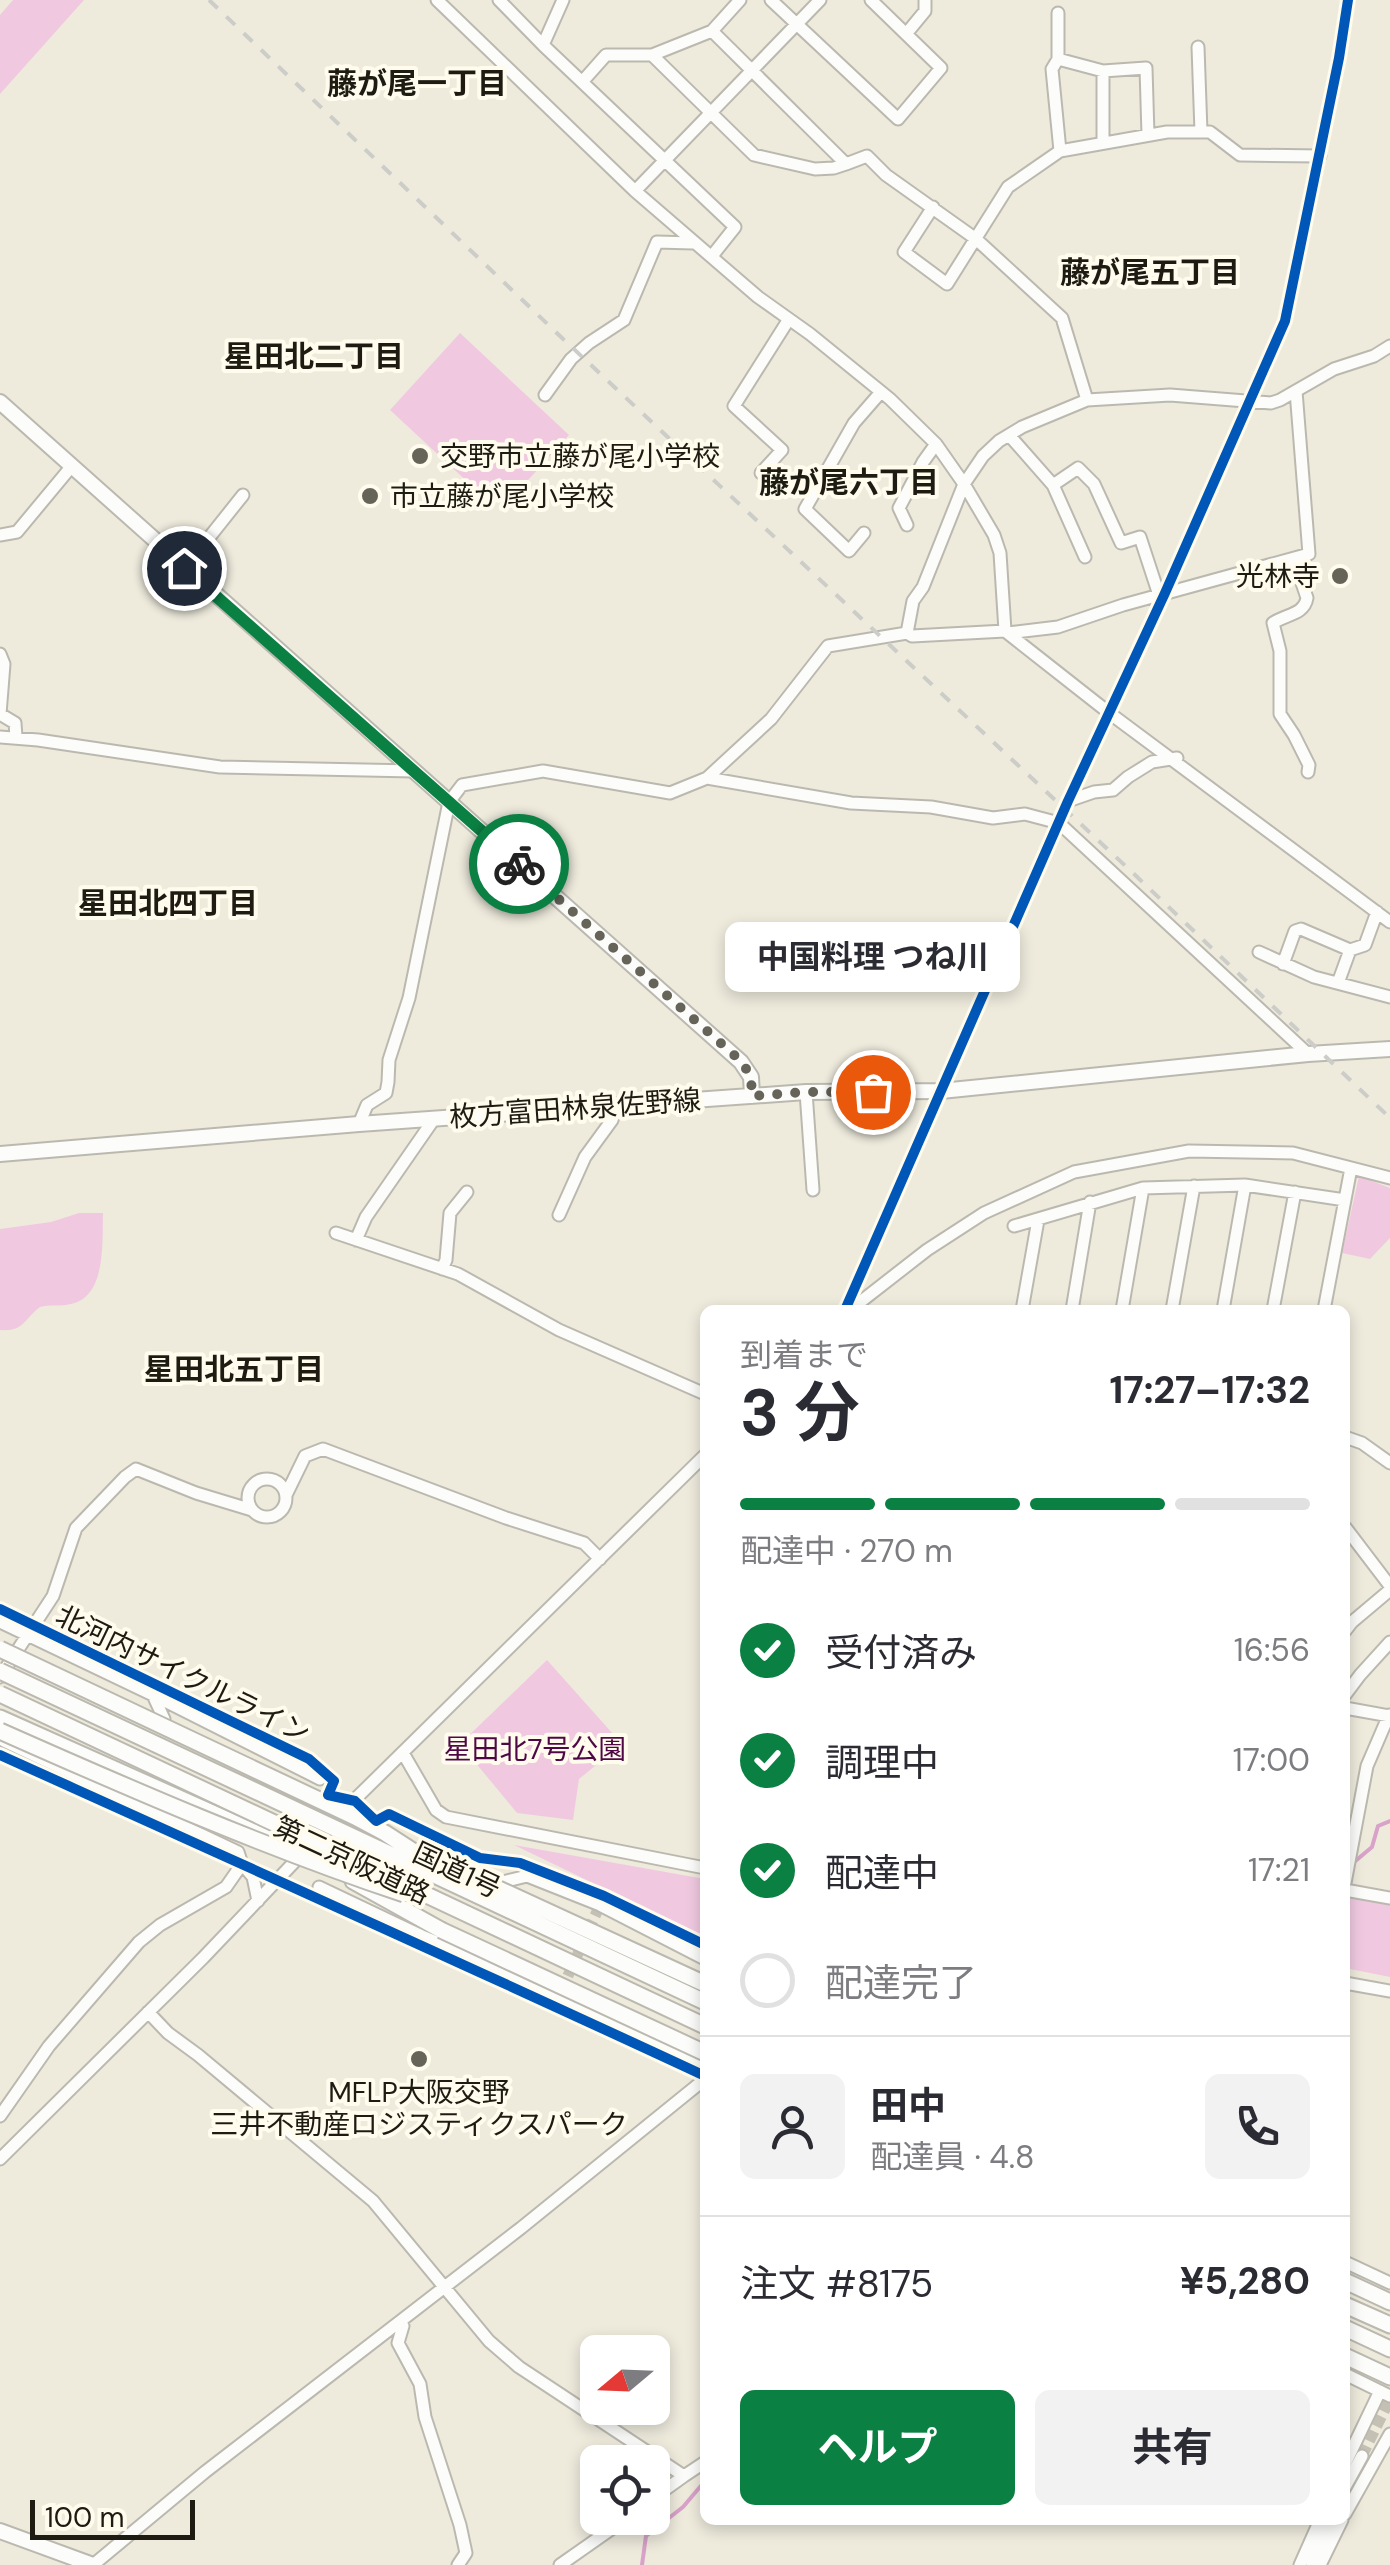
<!DOCTYPE html>
<html lang="ja">
<meta charset="utf-8">
<style>
body{margin:0;font-family:"DM Sans","Noto Sans JP",sans-serif;background:#f2f2f3;color:#2b2b33;height:100vh;display:flex;flex-direction:column;font-size:38px;white-space:nowrap}
*{box-sizing:border-box;margin:0}
p{font-size:32px;color:#7c7c81}
.icon{flex:none;width:55px;height:55px;fill:none;stroke:currentColor;stroke-width:2;stroke-linecap:round;stroke-linejoin:round}
.map{position:relative;flex:1;overflow:hidden}
.panel{position:absolute;left:700px;top:1305px;width:650px;height:1220px;display:flex;flex-direction:column;background:#fff;border-radius:15px;box-shadow:0 5px 15px #0003}
.panel>*{flex:none}
.needle{width:65px;rotate:251deg}
.controls{position:absolute;left:580px;top:2335px;display:grid;gap:20px}
.controls a{display:grid;place-items:center;width:90px;height:90px;border-radius:15px;background:#fff;box-shadow:0 5px 15px #0003;font-size:50px}
.scale{position:absolute;left:30px;bottom:25px;width:165px;box-sizing:border-box;padding-left:10px;border:5px solid #1d1b12;border-top:0;font-size:28px;line-height:35px;white-space:nowrap;color:#1d1b12;-webkit-text-stroke:8px #fffced;paint-order:stroke}
.pin{position:absolute;display:grid;place-items:center;width:85px;height:85px;color:#fff;margin:-42px;border:5px solid #fff;border-radius:50%;box-shadow:0 2px 10px #0007}
.courier{position:absolute;display:grid;place-items:center;width:100px;height:100px;margin:-50px;border:8px solid #0b8043;border-radius:50%;background:#fff;color:#222;box-shadow:0 2px 12px #0007}
.bubble{position:absolute;height:70px;border-radius:15px;background:#fff;box-shadow:0 5px 15px #0003;font-size:32px;font-weight:700;line-height:70px;text-align:center}
.overview em{font-style:normal;font-weight:700}
.overview div{display:flex;flex-direction:column-reverse}
.overview{display:flex;align-items:center;justify-content:space-between;height:170px;padding:0 40px}
h1{font-size:65px;font-weight:700;line-height:75px}
.bar{display:grid;grid-template-columns:repeat(4,1fr);gap:15px 10px;align-content:center;height:120px;padding:0 40px}
.bar i{height:12px;border-radius:8px;background:#e1e1e2}
.bar .active{background:#0b8043}
.bar p{grid-column:span 4}
.line{display:flex;align-items:center;gap:25px;padding:0 40px;border-top:2px solid #e1e1e2}
.line div{flex:1}
.round{display:grid;place-items:center;flex:none;width:105px;height:105px;border-radius:15px;background:#f2f2f3}
ol{padding:0 40px;list-style:none}
li{display:flex;align-items:center;gap:30px;height:110px}
li p{margin-inline-start:auto}
li .icon{padding:10px;border-radius:50%;background:#0b8043;color:#fff;stroke-width:4}
li:last-child{color:#7c7c81}
li i{width:55px;height:55px;border:5px solid #e1e1e2;border-radius:50%}
.action{display:flex;gap:20px;margin-top:auto;padding:20px 40px}
.action a{flex:1;height:115px;border-radius:15px;background:#0b8043;color:#fff;font-size:40px;font-weight:700;line-height:115px;text-align:center}
.action a+a{background:#f2f2f3;color:#2b2b33}
.map>svg:first-child{display:block}
</style>
<div class="map">
<svg width="1390" height="2565" viewBox="0 0 1390 2565">
<rect width="100%" height="100%" fill="#eeebdd"/>
<path fill="#f0c9e1" d="M 13,0 L 84,0 L 0,94 L 0,15 Z
M 460,333 L 569,435 L 510,500 L 486,499 L 390,410 Z
M 1359,1176 L 1390,1188 L 1390,1238 L 1370,1259 L 1342,1253 Z
M 79,1213 L 103,1213 C 102,1240 107,1297 71,1304 C 61,1307 50,1304 40,1307 C 23,1320 24,1332 0,1330 L 0,1229 L 51,1222 Z
M 547,1660 L 622,1744 L 579,1779 L 573,1820 L 517,1813 L 460,1744 Z
M 514,1845 L 705,1879 L 705,1937 Z
M 1345,1896 L 1390,1904 L 1390,1977 L 1345,1968 Z"/>
<g fill="none" stroke-linecap="round" stroke-linejoin="round">
<path stroke="#d8a2c9" stroke-width="4" d="M 1353,1863 L 1372,1847 L 1378,1826 L 1390,1821
M 642,2565 L 646,2536 L 683,2507 L 705,2481"/>
<path stroke="#c4c1b4" stroke-width="11" stroke-dasharray="11 5.5" stroke-linecap="butt" d="M 561,1991 L 600,1905
M 1362,2456 L 1390,2399"/>
<g stroke="#bbb9af" stroke-width="15">
<path id="minor" d="M 437,0 L 635,191 L 820,0
M 499,0 L 543,45 L 735,227 L 712,256
M 771,0 L 898,119 L 941,68 L 871,0
M 1058,13 L 1058,59 L 1052,69 L 1060,151
M 712,31 L 846,164 L 867,156 L 886,175 L 976,239 L 1062,318 L 1087,400
M 906,34 L 925,11 L 925,0
M 543,45 L 563,0
M 1198,47 L 1201,132
M 652,55 L 754,155 L 815,169 L 834,168 L 846,164
M 1058,59 L 1103,71 L 1146,68 L 1148,135
M 582,82 L 606,55 L 652,55 L 712,31 L 740,0
M 1103,143 L 1103,71
M 635,191 L 758,297 L 810,334 L 890,399 L 936,444 L 964,484 L 994,535 L 1000,553 L 1005,631 L 1108,712 L 1390,922
M 933,207 L 904,252 L 947,284 L 1008,187 L 1060,151 L 1167,132 L 1210,132 L 1240,155 L 1320,156
M 545,395 L 571,359 L 589,343 L 624,320 L 657,242 L 693,243
M 1009,435 L 1053,485 L 1078,468 L 1094,484 L 1121,543 L 1140,537 L 1159,595
M 761,473 L 782,450 L 734,406 L 789,319
M 1053,485 L 1085,557
M 907,525 L 899,508 L 923,462 L 936,444
M 864,533 L 849,551 L 805,509 L 854,423 L 881,392
M 0,535 L 17,532 L 71,467
M 1294,559 L 1307,598 C 1304,615 1286,614 1273,623 L 1280,651 L 1280,714 L 1294,735 L 1309,765 L 1308,772
M 184,569 L 243,495
M 1005,631 L 912,636 L 907,633 L 913,601 L 923,587 L 964,484 L 983,456 L 999,441 L 1022,427 L 1087,400 L 1170,395 L 1271,403 L 1280,400 L 1334,369 L 1374,356 L 1390,346
M 1008,633 L 1058,627 L 1123,605 L 1309,554 L 1296,391
M 0,654 L 4,664 L 0,714 L 15,723 L 16,737
M 0,737 L 38,740 L 220,767 L 414,771
M 707,778 L 851,803 L 931,807 L 993,818 L 1025,814 L 1059,823 L 1308,1054
M 1068,801 L 1094,792 L 1113,790 L 1128,777 L 1152,762 L 1177,758
M 1259,952 L 1314,977 L 1390,997
M 1283,964 L 1295,931 L 1301,929 L 1350,950
M 1338,983 L 1350,950 L 1365,945 L 1377,912
M 806,1092 L 813,1190
M 359,1124 L 367,1105 L 386,1093 L 388,1082 L 389,1060 L 409,998 L 449,802 L 462,785 L 543,771 L 670,793 L 707,778 L 771,719 L 828,646 L 907,633
M 559,1215 L 585,1157 L 612,1120 L 616,1106
M 1014,1226 L 1143,1188 L 1245,1185 L 1345,1200
M 336,1233 L 458,1274 L 559,1330 L 705,1394
M 356,1240 L 366,1217 L 434,1119
M 442,1269 L 446,1260 L 450,1213 L 467,1192
M 845,1310 L 1068,801 L 1165,593 L 1285,321 L 1339,58 L 1348,0
M 850,1310 L 927,1250 L 984,1213 L 1074,1172 L 1189,1151 L 1293,1153 L 1390,1178
M 1022,1310 L 1038,1220
M 1072,1310 L 1090,1202
M 1122,1310 L 1143,1188
M 1172,1310 L 1194,1186
M 1223,1310 L 1245,1185
M 1273,1310 L 1295,1192
M 1324,1310 L 1351,1168
M 1345,1437 L 1362,1443 L 1390,1463
M248 1498a19 19 0 1 1 38 0a19 19 0 1 1-38 0Z
M 286,1495 L 305,1456 L 323,1449 L 506,1518 L 584,1543 L 600,1559
M 1345,1527 L 1390,1586
M 0,1622 L 153,1695 L 320,1779
M 1345,1631 L 1352,1622 L 1390,1590
M 0,1677 L 53,1596 L 76,1528 L 125,1477 L 136,1469 L 196,1493 L 252,1510
M 153,1695 L 164,1719
M 1345,1695 L 1360,1675 L 1390,1642
M 1345,1708 L 1390,1716
M 403,1753 L 436,1810 L 446,1817 L 705,1868
M 242,1864 L 253,1877 L 258,1901
M 1345,1883 L 1367,1766 L 1389,1715
M 490,1885 L 527,1876 L 600,1905 L 705,1959
M 319,1887 L 422,1936 L 456,1950
M 1345,1890 L 1390,1898
M 446,1935 L 464,1955 L 557,1999 L 705,2063
M 1345,1983 L 1390,1991
M 148,2012 L 168,2033 L 198,2055 L 373,2201 L 489,2341 L 519,2367 L 684,2476 L 705,2462
M 0,2116 L 49,2046 L 139,1942 L 160,1925 L 226,1887 L 242,1864 L 238,1852 L 4,1741
M 0,2159 L 203,1958 L 339,1815 L 705,1455
M 1345,2262 L 1390,2283
M 400,2322 L 403,2326 L 398,2343 L 420,2384 L 425,2417 L 460,2525 L 466,2553 L 458,2565
M 1345,2374 L 1390,2396
M 1345,2464 L 1380,2391
M 1345,2487 L 1362,2456
M 652,2499 L 684,2476
M 1345,2514 L 1390,2434
M 93,2565 L 205,2472 L 521,2228 L 705,2079
M 560,2565 L 627,2518
M 1300,2565 L 1320,2520
M 1312,2565 L 1331,2520
M 1320,2565 L 1342,2520"/>
</g>
<g stroke="#bbb9af" stroke-width="18">
<path id="major" d="M 0,402 L 741,1062 L 751,1077 L 752,1096
M 0,1154 L 359,1124 L 806,1092 L 941,1091 L 1308,1054 L 1390,1049
M 0,2531 L 93,2565"/>
</g>
<g stroke="#bbb9af" stroke-width="19">
<path id="highway" d="M 0,1718 L 275,1841
M 431,1858 L 490,1885
M 353,1881 L 441,1930
M 1345,2281 L 1390,2302
M 1345,2305 L 1390,2325
M 1345,2328 L 1390,2349
M 1345,2356 L 1390,2377"/>
</g>
<use href="#minor" stroke="#fcfcfa" stroke-width="11"/>
<use href="#major" stroke="#fcfcfa" stroke-width="14"/>
<use href="#highway" stroke="#fcfcfa" stroke-width="15"/>
<path stroke="#ccccc8" stroke-width="4" stroke-dasharray="12 12" stroke-linecap="butt" d="M 209,0 L 561,337 L 1133,873 L 1390,1118"/>
<g stroke="#bbb9af" stroke-width="19" stroke-linecap="butt">
<path id="highway-bridge" d="M 0,1649 L 355,1817 L 385,1833 L 439,1868
M 0,1671 L 705,2002
M 0,1694 L 705,2026
M 0,1731 C 133,1790 266,1848 404,1894
M 490,1885 L 705,1984
M 441,1930 L 705,2053"/>
</g>
<use href="#highway-bridge" stroke="#fcfcfa" stroke-width="15"/>
<g stroke="#fffced" stroke-width="16">
<path id="cycleway" d="M 845,1310 L 1068,801 L 1165,593 L 1285,321 L 1339,58 L 1348,0
M 0,1609 L 309,1759 L 334,1781 L 328,1795 L 355,1801 L 376,1821 L 389,1814 L 480,1858 L 520,1863 L 604,1896 L 705,1945
M 0,1755 C 235,1861 471,1967 705,2076"/>
</g>
<use href="#cycleway" stroke="#0057b8" stroke-width="10"/>
</g>
<g fill="none" stroke-linecap="round" stroke-linejoin="round">
<path stroke="#666459" stroke-width="10" stroke-dasharray="0 18" d="M 519,864 L 742,1062 L 751,1077 L 752,1096 L 806,1092 L 873,1092"/>
<path stroke="#0b8043" stroke-width="12" d="M 184,568 L 519,864"/>
</g>
<g fill="#666459" stroke="#fffced" stroke-width="4">
<circle cx="420" cy="456" r="10"/>
<circle cx="370" cy="496" r="10"/>
<circle cx="1340" cy="576" r="10"/>
<circle cx="419" cy="2059" r="10"/>
</g>
<g text-anchor="middle" stroke-width="8" stroke-linejoin="round" paint-order="stroke">
<g font-size="28" fill="#1d1b12" stroke="#fffced" text-anchor="start">
<text x="440" y="466">交野市立藤が尾小学校</text>
<text x="390" y="506">市立藤が尾小学校</text>
<text x="1320" y="586" text-anchor="end">光林寺</text>
<text x="419" y="2102" text-anchor="middle">MFLP大阪交野<tspan x="419" dy="32">三井不動産ロジスティクスパーク</tspan></text>
</g>
<g font-size="28" fill="#1d1b12" stroke="#fffced">
<text transform="translate(575 1108) rotate(-4)" y="10">枚方富田林泉佐野線</text>
<text transform="translate(183 1674) rotate(26)" y="10">北河内サイクルライン</text>
<text transform="translate(352 1860) rotate(25)" y="10">第二京阪道路</text>
<text transform="translate(457 1870) rotate(25)" y="10">国道1号</text>
</g>
<g font-size="28" fill="#4e0845" stroke="#fffced">
<text x="535" y="1759">星田北7号公園</text>
</g>
<g font-size="30" font-weight="bold" fill="#1d1b12" stroke="#fffced">
<text x="417" y="94">藤が尾一丁目</text>
<text x="1150" y="283">藤が尾五丁目</text>
<text x="314" y="367">星田北二丁目</text>
<text x="849" y="493">藤が尾六丁目</text>
<text x="168" y="914">星田北四丁目</text>
<text x="234" y="1380">星田北五丁目</text>
</g>
</g>
</svg>
<div class="controls">
<a><svg class="needle" viewBox="-14 -14 28 28"><path d="M0-13l5 13h-10z" fill="#e53935"/><path d="M0 13l5-13h-10z" fill="#7c7c81"/></svg></a>
<a><svg class="icon" aria-label="locate" viewBox="0 0 24 24"><circle cx="12" cy="12" r="6"/><path d="M12 2v4M12 18v4M2 12h4M18 12h4"/></svg></a>
</div>
<div class="scale">100 m</div>
<div class="pin" style="left:873px;top:1092px;background:#ea580c"><svg class="icon" aria-label="bag" viewBox="0 0 24 24"><path d="M5 8h14l-1 12H6zM9 8a3 3 0 0 1 6 0"/></svg></div>
<div class="pin" style="left:184px;top:568px;background:#1f2937"><svg class="icon" aria-label="home" viewBox="0 0 24 24"><path d="M3 11l9-7 9 7M6 9v11h12V9"/></svg></div>
<div class="courier" style="left:519px;top:864px"><svg class="icon" aria-label="bike" viewBox="0 0 24 24"><circle cx="6" cy="16" r="4"/><circle cx="18" cy="16" r="4"/><path d="M6 16l4-8h5l3 8M10 8l3 8H6M13 5h3"/></svg></div>
<div class="bubble" style="left:725px;top:922px;width:295px">中国料理 つね川</div>
<section class="panel">
<div class="overview"><div><h1>3 分</h1><p>到着まで</p></div><em>17:27–17:32</em></div>
<div class="bar"><i class="active"></i><i class="active"></i><i class="active"></i><i></i><p>配達中 · 270 m</p></div>
<ol>
<li><svg class="icon" aria-label="check" viewBox="0 0 24 24"><path d="M5 12l5 5 9-10"/></svg>受付済み<p>16:56</p></li>
<li><svg class="icon" aria-label="check" viewBox="0 0 24 24"><path d="M5 12l5 5 9-10"/></svg>調理中<p>17:00</p></li>
<li><svg class="icon" aria-label="check" viewBox="0 0 24 24"><path d="M5 12l5 5 9-10"/></svg>配達中<p>17:21</p></li>
<li><i></i>配達完了</li>
</ol>
<div class="line" style="height:180px"><a class="round"><svg class="icon" aria-label="person" viewBox="0 0 24 24"><circle cx="12" cy="8" r="4"/><path d="M4 21q1-7 8-7t8 7"/></svg></a><div><b>田中</b><p>配達員 · 4.8</p></div><a class="round"><svg class="icon" aria-label="phone" viewBox="0 0 24 24"><path d="M5 4h4l2 5-3 2q2 4 5 5l2-3 5 2v4C11 20 4 13 5 4z"/></svg></a></div>
<div class="line" style="height:130px"><div>注文 #8175</div><b>¥5,280</b></div>
<div class="action"><a>ヘルプ</a><a>共有</a></div>
</section>
</div>
